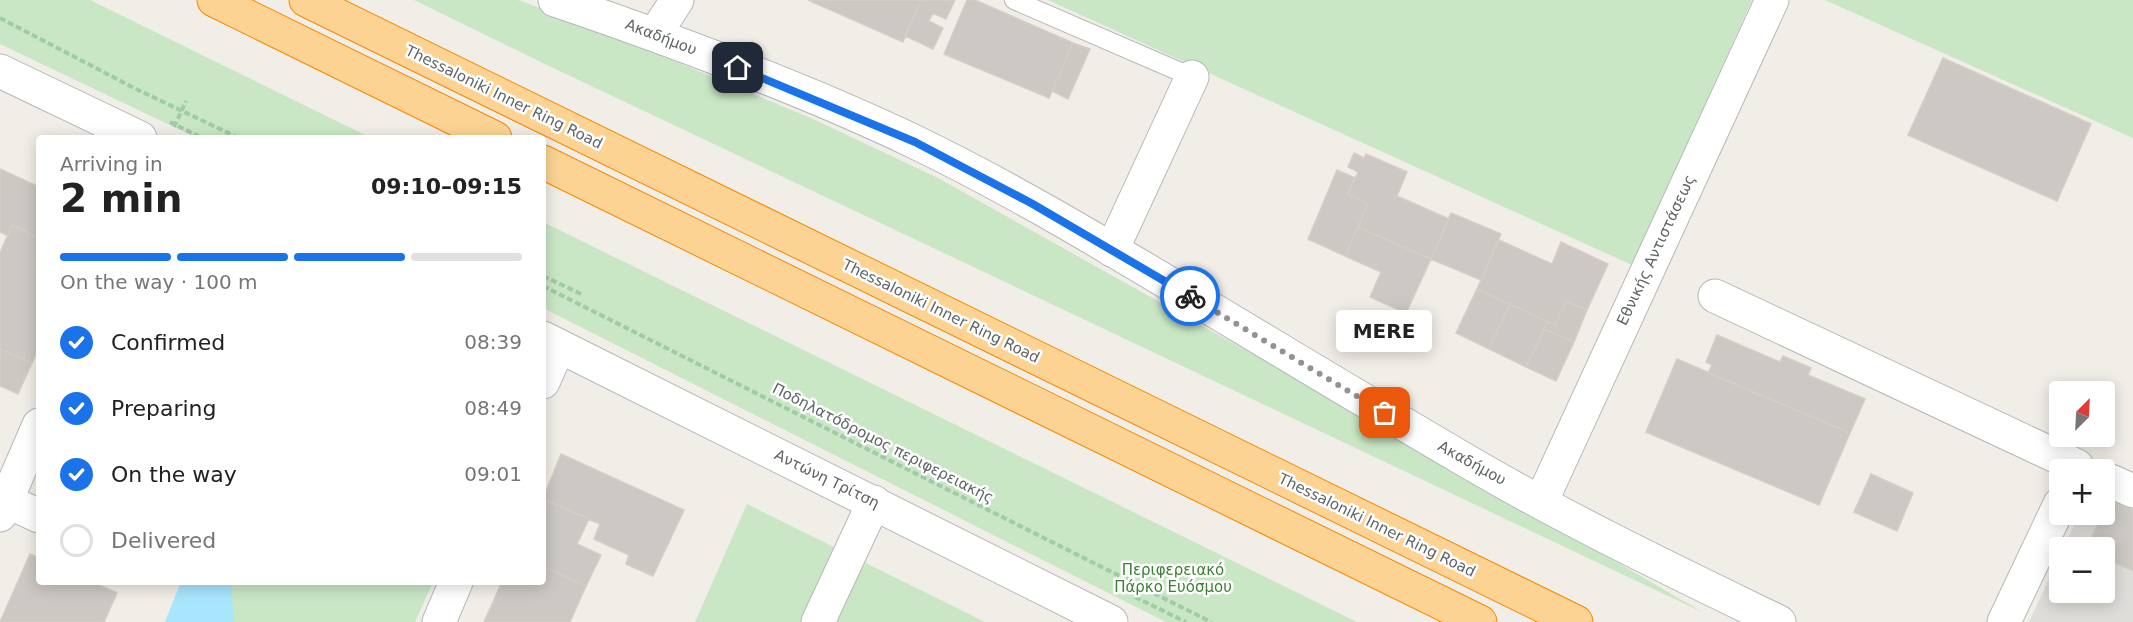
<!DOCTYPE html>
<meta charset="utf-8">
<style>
body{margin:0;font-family:"DejaVu Sans",sans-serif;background:#f6f6f6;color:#222;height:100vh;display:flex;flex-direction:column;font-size:22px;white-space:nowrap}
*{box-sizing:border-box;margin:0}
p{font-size:20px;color:#767676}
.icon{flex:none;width:33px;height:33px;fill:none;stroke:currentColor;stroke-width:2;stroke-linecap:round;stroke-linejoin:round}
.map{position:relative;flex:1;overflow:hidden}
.side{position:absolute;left:36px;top:135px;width:510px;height:450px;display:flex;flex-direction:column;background:#fff;border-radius:6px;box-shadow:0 3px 15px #0003}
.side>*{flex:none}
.needle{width:39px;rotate:24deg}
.fabs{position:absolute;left:2049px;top:381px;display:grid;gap:12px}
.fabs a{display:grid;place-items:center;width:66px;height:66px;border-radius:6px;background:#fff;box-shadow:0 3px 15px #0003;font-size:30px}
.pin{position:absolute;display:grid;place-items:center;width:51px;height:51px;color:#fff;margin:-26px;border-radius:12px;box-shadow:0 3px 9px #0006}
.courier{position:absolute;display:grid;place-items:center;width:60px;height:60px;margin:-30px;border:4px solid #1a73e8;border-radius:50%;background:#fff;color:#222;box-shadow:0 2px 8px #0007}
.bubble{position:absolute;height:42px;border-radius:6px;background:#fff;box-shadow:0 3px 15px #0003;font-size:20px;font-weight:700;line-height:42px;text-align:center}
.head em{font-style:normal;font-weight:700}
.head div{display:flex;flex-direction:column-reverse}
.head{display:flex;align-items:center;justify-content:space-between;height:102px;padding:0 24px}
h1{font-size:39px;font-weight:700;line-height:45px}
.bar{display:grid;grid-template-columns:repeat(4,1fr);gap:9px 6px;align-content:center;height:72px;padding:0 24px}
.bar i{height:8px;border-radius:4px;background:#e0e0e0}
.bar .on{background:#1a73e8}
.bar p{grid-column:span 4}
ol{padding:0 24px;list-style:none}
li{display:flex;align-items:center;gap:18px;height:66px}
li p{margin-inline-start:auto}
li .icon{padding:6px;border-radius:50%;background:#1a73e8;color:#fff;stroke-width:4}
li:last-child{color:#767676}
li i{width:33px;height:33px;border:3px solid #e0e0e0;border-radius:50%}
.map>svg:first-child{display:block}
</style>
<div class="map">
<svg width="2133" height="622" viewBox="0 0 2133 622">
<rect width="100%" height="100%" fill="#f1ede7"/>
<path fill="#dfddd9" d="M 2105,487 L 2133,500 L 2133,622 L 2029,622 L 2059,557 L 2060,592 L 2104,592 L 2104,548 L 2064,547 L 2079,515 L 2104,514 Z"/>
<path fill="#c9e7c5" d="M 0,0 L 90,0 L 371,138 L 197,138 L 0,44 Z
M 414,0 L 518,0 L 607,33 L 813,119 L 938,178 L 1461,471 L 1704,613 L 549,66 Z
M 1048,0 L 1752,0 L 1632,265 Z
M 1825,0 L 2133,0 L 2133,138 Z
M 543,222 L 1357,622 L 1166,622 L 543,308 Z
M 747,504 L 985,622 L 695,622 Z
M 177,582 L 433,582 L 415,622 L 165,622 L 179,587 Z"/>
<path fill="#aae5fe" d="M 181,582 L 231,582 L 234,622 L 165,622 Z"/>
<path fill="#ccc8c4" stroke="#d5cec6" stroke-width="1.5" d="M 808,0 L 921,0 L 903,42 Z
M 921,0 L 955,0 L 946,19 L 933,13 L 929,21 L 943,28 L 933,49 L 905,36 Z
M 967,0 L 975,0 L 1073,43 L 1049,98 L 944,54 Z
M 1073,43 L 1090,49 L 1068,99 L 1052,91 Z
M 1943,58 L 2091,124 L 2057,201 L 1908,135 Z
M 1354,153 L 1364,158 L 1366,154 L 1407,172 L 1397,196 L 1449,219 L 1431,259 L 1358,227 L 1368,204 L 1348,194 L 1358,172 L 1348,167 Z
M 0,169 L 39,187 L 39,238 L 12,225 L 8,236 L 0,232 Z
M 1337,170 L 1355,178 L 1348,194 L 1368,204 L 1345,256 L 1308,239 Z
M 1451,213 L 1501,234 L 1481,280 L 1431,259 Z
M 12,225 L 39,238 L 39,348 L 32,363 L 0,349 L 0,253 Z
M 1358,227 L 1431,259 L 1406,313 L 1370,297 L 1381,272 L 1345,256 Z
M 1499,240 L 1552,264 L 1561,242 L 1608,264 L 1587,310 L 1566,301 L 1555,325 L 1477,289 Z
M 1477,289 L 1510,304 L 1489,349 L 1456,333 Z
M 1566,301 L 1587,310 L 1574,342 L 1544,329 L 1548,322 L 1555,325 Z
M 1510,304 L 1548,322 L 1526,367 L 1489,349 Z
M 1544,329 L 1574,342 L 1556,381 L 1526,367 Z
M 1717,335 L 1780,362 L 1783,356 L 1811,368 L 1808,375 L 1865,399 L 1850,433 L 1708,373 L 1712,365 L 1706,362 Z
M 0,349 L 32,363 L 18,394 L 0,386 Z
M 1677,359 L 1850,433 L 1819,505 L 1646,432 Z
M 561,454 L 684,510 L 653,576 L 626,564 L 629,555 L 594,539 L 600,524 L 543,499 Z
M 1871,474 L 1913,493 L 1897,531 L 1854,512 Z
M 543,499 L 589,519 L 577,544 L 601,555 L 586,586 L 543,566 Z
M 2108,500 L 2133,510 L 2133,571 L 2104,558 L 2104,548 L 2087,548 L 2102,514 L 2104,514 L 2104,508 Z
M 30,554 L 39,558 L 39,582 L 92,582 L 117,593 L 104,622 L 0,622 Z
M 543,566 L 586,586 L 570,622 L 484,622 L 502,582 L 543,582 Z"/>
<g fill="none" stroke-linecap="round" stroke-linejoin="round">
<g stroke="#b5b8bb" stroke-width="20">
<path id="lane" d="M 1014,0 L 1192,77"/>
</g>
<g stroke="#b5b8bb" stroke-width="35">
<path id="street" d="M 655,34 L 677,0
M 1112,250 L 1192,77
M 1715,296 L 2077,466
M 2104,478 L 2133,491
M 0,498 L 39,516
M 1541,502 L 1772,0
M 0,515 L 39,425
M 818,622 L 874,502
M 2004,622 L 2060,504"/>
</g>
<g stroke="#b4b8bb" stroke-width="35">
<path id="secondary" d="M 555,0 C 675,41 800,87 915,142 C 1004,185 1090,236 1175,287 C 1270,344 1364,401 1460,457 C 1563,518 1672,570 1779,622
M 0,71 L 140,138
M 543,338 L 1111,622
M 543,382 L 559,346
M 439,622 L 456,582"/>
</g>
<g stroke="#f68902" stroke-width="35">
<path id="highway" d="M 214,0 L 495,138
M 306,0 L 1576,622
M 543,162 L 1480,622"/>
</g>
<path stroke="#9fcba5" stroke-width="4" stroke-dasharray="6 3" stroke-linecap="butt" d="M 0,18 L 134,88 L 239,138
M 170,122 L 202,138
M 174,127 L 186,101
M 543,276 L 581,294
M 543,286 L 1211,622
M 1135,597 L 1186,622"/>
<use href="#lane" stroke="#fff" stroke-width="18"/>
<use href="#street" stroke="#fff" stroke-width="33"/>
<use href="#secondary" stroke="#fff" stroke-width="33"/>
<use href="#highway" stroke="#fcd393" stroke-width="33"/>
</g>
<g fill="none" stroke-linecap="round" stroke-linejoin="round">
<path stroke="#929494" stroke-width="6" stroke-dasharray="0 10.8" d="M 1190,296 L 1385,413"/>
<path stroke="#1a73e8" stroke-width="8" d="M 738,68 L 915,142 L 1031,203 L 1190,296"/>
</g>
<g text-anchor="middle" stroke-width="5" stroke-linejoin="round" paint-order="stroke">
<g font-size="15" fill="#5f6467" stroke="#fff">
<text transform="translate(661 37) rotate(21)" y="5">Ακαδήμου</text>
<text transform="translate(504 97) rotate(26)" y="5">Thessaloniki Inner Ring Road</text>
<text transform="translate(1656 250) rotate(-65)" y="5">Εθνικής Αντιστάσεως</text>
<text transform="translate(941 311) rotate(26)" y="5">Thessaloniki Inner Ring Road</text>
<text transform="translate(883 443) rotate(27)" y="5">Ποδηλατόδρομος περιφερειακής</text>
<text transform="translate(1472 463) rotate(29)" y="5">Ακαδήμου</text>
<text transform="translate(827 479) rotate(26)" y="5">Αντώνη Τρίτση</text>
<text transform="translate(1377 525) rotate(26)" y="5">Thessaloniki Inner Ring Road</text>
</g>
<g font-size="15" fill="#3b8035" stroke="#fff">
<text x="1173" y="575">Περιφερειακό<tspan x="1173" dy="17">Πάρκο Ευόσμου</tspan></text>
</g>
</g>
</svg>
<div class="fabs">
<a><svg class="needle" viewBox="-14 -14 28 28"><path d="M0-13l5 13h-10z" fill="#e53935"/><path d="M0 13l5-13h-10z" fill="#767676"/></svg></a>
<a>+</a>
<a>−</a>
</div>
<div class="pin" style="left:1385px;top:413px;background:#ea580c"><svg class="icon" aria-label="bag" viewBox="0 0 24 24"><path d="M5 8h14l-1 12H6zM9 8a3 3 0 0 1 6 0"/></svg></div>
<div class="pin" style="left:738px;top:68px;background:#1f2937"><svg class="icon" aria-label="home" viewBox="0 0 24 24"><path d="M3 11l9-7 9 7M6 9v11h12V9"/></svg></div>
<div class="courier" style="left:1190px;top:296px"><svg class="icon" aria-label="bike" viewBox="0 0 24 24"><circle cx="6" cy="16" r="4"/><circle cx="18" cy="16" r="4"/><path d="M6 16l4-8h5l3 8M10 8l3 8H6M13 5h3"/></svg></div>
<div class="bubble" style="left:1336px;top:310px;width:96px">MERE</div>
<section class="side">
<div class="head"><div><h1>2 min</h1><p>Arriving in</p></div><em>09:10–09:15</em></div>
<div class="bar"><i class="on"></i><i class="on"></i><i class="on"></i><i></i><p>On the way · 100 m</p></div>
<ol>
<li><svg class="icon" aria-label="check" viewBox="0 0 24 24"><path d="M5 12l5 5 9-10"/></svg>Confirmed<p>08:39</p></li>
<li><svg class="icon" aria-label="check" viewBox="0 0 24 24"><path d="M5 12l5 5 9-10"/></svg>Preparing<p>08:49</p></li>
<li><svg class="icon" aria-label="check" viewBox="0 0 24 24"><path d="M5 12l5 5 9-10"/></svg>On the way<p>09:01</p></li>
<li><i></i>Delivered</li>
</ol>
</section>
</div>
